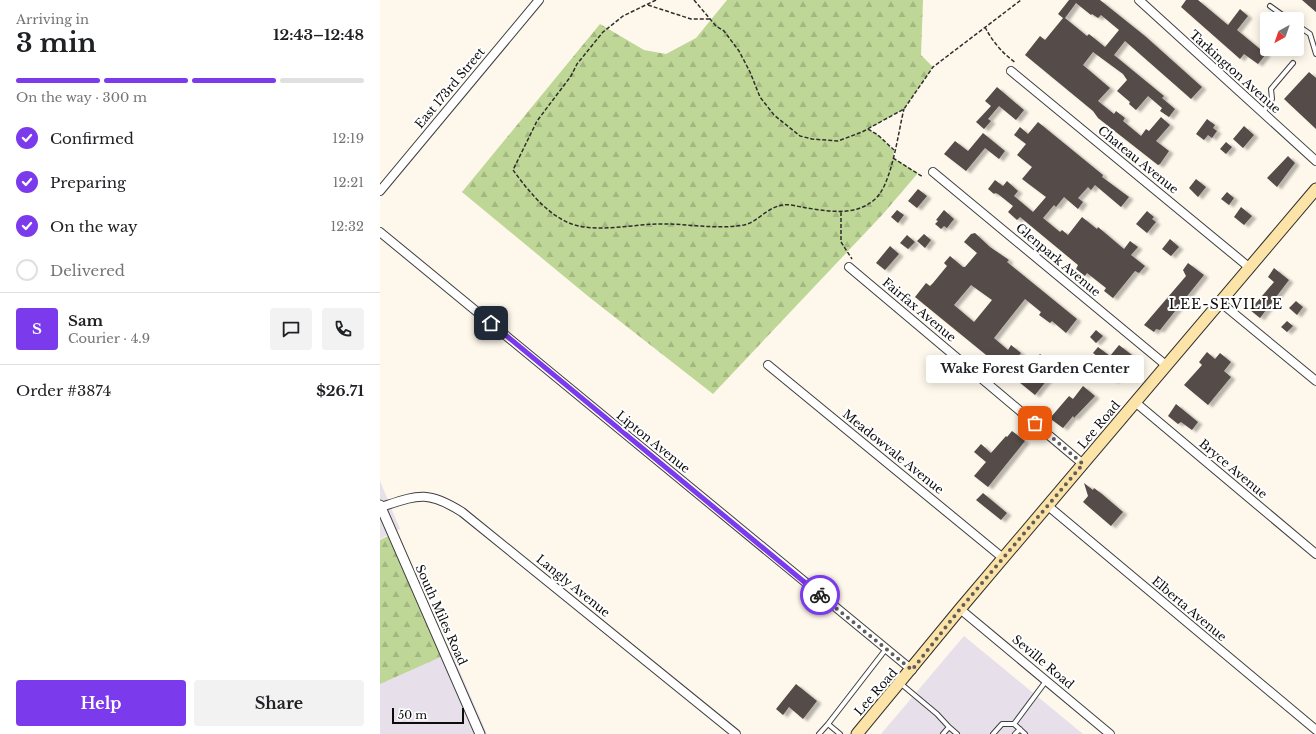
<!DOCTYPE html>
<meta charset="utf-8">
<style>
body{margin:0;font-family:"Libre Baskerville",serif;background:#f2f2f2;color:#202124;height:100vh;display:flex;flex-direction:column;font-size:15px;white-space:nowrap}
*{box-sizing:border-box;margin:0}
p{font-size:13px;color:#757577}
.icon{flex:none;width:22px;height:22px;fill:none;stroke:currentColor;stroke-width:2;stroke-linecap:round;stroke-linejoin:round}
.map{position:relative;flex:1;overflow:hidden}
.drawer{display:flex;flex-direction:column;background:#fff;width:380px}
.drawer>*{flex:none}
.needle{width:26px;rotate:220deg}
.controls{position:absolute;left:880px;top:12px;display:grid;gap:8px}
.controls a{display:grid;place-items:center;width:44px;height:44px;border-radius:4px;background:#fff;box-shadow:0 2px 10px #0003;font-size:20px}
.scale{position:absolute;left:12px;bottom:10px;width:72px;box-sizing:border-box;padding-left:4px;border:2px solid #0c0c0c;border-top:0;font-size:11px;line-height:14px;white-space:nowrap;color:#0c0c0c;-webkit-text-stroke:3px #fff;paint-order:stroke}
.pin{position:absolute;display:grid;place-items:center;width:34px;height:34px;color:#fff;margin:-17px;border-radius:8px;box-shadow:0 2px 6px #0006}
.courier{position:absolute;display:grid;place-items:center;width:40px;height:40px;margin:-20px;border:3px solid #7c3aed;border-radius:50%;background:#fff;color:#222;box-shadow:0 1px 5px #0007}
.bubble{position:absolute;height:28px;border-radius:4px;background:#fff;box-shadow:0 2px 10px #0003;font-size:13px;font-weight:700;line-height:28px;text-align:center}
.overview em{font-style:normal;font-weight:700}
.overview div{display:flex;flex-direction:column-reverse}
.overview{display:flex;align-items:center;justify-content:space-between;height:68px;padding:0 16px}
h1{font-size:26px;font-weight:700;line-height:30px}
.bar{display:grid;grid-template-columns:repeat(4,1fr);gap:6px 4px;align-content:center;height:48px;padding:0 16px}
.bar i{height:5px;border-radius:3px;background:#e0e0e0}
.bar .selected{background:#7c3aed}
.bar p{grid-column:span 4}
.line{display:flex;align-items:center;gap:10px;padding:0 16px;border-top:1px solid #e0e0e0}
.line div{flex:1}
.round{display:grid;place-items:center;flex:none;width:42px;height:42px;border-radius:4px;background:#f2f2f2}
ol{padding:0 16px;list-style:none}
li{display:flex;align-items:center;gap:12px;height:44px}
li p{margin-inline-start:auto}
li .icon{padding:4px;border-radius:50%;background:#7c3aed;color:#fff;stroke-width:4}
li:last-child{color:#757577}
li i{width:22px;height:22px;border:2px solid #e0e0e0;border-radius:50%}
.button{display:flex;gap:8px;margin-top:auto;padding:8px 16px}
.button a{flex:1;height:46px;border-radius:4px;background:#7c3aed;color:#fff;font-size:16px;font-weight:700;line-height:46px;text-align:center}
.button a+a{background:#f2f2f2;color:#202124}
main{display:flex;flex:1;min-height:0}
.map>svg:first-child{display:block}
</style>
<main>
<section class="drawer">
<div class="overview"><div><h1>3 min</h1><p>Arriving in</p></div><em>12:43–12:48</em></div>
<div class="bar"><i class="selected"></i><i class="selected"></i><i class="selected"></i><i></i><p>On the way · 300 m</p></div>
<ol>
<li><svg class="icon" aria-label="check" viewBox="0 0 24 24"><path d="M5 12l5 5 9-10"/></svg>Confirmed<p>12:19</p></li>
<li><svg class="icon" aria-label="check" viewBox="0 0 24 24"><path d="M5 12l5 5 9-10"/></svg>Preparing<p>12:21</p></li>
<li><svg class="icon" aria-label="check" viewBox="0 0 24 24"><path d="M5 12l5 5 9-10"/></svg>On the way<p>12:32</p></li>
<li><i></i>Delivered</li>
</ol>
<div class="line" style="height:72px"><b class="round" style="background:#7c3aed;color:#fff">S</b><div><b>Sam</b><p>Courier · 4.9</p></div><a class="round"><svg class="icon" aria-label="chat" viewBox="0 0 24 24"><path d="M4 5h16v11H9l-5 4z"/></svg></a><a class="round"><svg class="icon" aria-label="phone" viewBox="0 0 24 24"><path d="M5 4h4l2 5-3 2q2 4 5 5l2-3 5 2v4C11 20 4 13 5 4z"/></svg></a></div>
<div class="line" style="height:52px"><div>Order #3874</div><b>$26.71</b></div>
<div class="button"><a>Help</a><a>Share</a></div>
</section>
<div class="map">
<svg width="936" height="734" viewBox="0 0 936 734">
<defs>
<pattern id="forest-firs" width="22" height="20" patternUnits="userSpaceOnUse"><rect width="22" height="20" fill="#bfd796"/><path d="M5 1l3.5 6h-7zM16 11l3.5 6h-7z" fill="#a3b780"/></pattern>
<filter id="shadow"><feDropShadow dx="4.5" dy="2.5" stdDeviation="1" flood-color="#0004"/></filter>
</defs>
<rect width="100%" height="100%" fill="#fef7eb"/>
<path fill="#e7e0eb" d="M 0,481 L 20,529 L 0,539 Z
M 584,636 L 703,734 L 501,734 Z
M 71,651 L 107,734 L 0,734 L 0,683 Z"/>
<path fill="url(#forest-firs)" d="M 347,0 L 543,0 L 541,55 L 553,67 L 524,109 L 488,129 L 498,135 L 514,151 L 513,158 L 538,173 L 503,214 L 333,394 L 209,297 L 82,192 L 220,24 L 264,50 L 286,54 L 316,38 Z
M 12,534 L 65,655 L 0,684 L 0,540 Z"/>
<path fill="#544b48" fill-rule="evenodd" filter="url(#shadow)" d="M 689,0 L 720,0 L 765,36 L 822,87 L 811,99 L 745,41 L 734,55 L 784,96 L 782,98 L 795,109 L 789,117 L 780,111 L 782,108 L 768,96 L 756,110 L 749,104 L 750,102 L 737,91 L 747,80 L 743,74 L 713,52 L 703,65 L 730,88 L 718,101 L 734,114 L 736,111 L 745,118 L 743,121 L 761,136 L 766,129 L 769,131 L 781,117 L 790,125 L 776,141 L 789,151 L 780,164 L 778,165 L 718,118 L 713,111 L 645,55 L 660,36 L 665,40 L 683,18 L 678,14 ZM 696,3 L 711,15 L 712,14 L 718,18 L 721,15 L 739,30 L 725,47 L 709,34 L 707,36 L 685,18 Z
M 806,0 L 818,0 L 848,25 L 860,9 L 868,16 L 857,30 L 886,54 L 878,64 L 864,54 L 860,59 L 801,7 Z
M 922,0 L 936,0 L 936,12 Z
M 929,72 L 936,78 L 936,129 L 904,99 Z
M 617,87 L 644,110 L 636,120 L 619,106 L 608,119 L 611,121 L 604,129 L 596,122 L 611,106 L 605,101 Z
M 827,119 L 835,125 L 833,128 L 837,131 L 832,138 L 828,135 L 824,140 L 816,134 Z
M 658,122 L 723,175 L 722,177 L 749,197 L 741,207 L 715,185 L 711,190 L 708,187 L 698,198 L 703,202 L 698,209 L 684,197 L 676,207 L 674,205 L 663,218 L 680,232 L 682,230 L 688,235 L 702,217 L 717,229 L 718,227 L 744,249 L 750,241 L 758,247 L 751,255 L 765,266 L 759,273 L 755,271 L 733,298 L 724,291 L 726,288 L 707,273 L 705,276 L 696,269 L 698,265 L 640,217 L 637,220 L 628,212 L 633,206 L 618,194 L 615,193 L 614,194 L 608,189 L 615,180 L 623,186 L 627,181 L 638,191 L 634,196 L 653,212 L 666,197 L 642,179 L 652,167 L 637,155 L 646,144 L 634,135 L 640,127 L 648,134 Z
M 864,126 L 874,135 L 863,148 L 853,139 Z
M 603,133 L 625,151 L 619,159 L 605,148 L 586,171 L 564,154 L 575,141 L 588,151 Z
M 846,142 L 852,147 L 846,154 L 840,149 Z
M 908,156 L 915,163 L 897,187 L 887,178 Z
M 816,179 L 826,187 L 818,197 L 809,188 Z
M 538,189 L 547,196 L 537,208 L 528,201 Z
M 847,192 L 854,198 L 849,205 L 841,199 Z
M 861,207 L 872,216 L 864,225 L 854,217 Z
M 517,210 L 524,215 L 518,223 L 511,217 Z
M 564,210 L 574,219 L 567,228 L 564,226 L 561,229 L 555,224 L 558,221 L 556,220 Z
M 767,211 L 774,217 L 772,219 L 776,222 L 767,233 L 756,224 Z
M 595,233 L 610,247 L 629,260 L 627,262 L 697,319 L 686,333 L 672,321 L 670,323 L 659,315 L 661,312 L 645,299 L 614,338 L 628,350 L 631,345 L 641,353 L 637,358 L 649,367 L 660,354 L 671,364 L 673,362 L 680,368 L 674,376 L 672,374 L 655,395 L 535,297 L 546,283 L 550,286 L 553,283 L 567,266 L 564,263 L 570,256 L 583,267 L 585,267 L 597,253 L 584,242 L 591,234 ZM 591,285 L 612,300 L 594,322 L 574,305 Z
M 544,234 L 551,240 L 545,248 L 537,241 Z
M 527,235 L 535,242 L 528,249 L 520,243 Z
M 790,239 L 799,247 L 791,256 L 782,249 Z
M 510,246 L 519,254 L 505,270 L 496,263 Z
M 808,263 L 824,275 L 780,330 L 776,329 L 774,332 L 764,325 L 806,276 L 803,270 Z
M 894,268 L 909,280 L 880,318 L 870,310 L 894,282 L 888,277 Z
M 916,301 L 923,307 L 917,315 L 909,308 Z
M 907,321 L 913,326 L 907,332 L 901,327 Z
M 716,330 L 723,336 L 716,343 L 710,337 Z
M 739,345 L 752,355 L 739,370 L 742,372 L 734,381 L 721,370 L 723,367 L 720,365 L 723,361 L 713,353 L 718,347 L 730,356 Z
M 827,352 L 835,359 L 840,353 L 851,362 L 844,371 L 851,377 L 828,405 L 804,385 L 822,365 L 819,362 Z
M 703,386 L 715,396 L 694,418 L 693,416 L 683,428 L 672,420 L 671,417 L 689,396 L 693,399 Z
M 796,404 L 818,422 L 812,430 L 801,422 L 798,424 L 788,416 Z
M 632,431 L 645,441 L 608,487 L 594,476 L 606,462 L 594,452 L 601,444 L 611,453 L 626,436 L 627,437 Z
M 704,483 L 713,490 L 714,488 L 722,494 L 743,512 L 731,526 L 703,502 L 708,496 Z
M 603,493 L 627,513 L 621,520 L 596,500 Z
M 416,684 L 437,701 L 423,719 L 409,707 L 403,715 L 396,709 Z"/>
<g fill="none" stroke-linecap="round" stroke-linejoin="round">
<g stroke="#3f3f3f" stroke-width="6">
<path id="service" d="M 890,6 L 908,19
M 917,25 L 930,34 L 936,54
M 883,112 L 892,99 L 891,89 L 913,63
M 520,683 L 557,714 L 569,727 L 563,734
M 448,724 L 506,649
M 569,727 L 577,734
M 439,734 L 448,724 L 460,734
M 613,734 L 622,724 L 634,724
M 635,734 L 640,729
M 645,734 L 634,724 L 666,681"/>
</g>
<g stroke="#3f3f3f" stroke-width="10">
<path id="minor" d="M 759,0 L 936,161
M 631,71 L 870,268
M 553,172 L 787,366
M 0,191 L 159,0
M 0,232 L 532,670
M 469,267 L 703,464
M 840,302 L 936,381
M 388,365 L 623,558
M 755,402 L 936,554
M 668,506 L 936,730
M 1,507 C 38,495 47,490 82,512 L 356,734
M 580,609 L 730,734"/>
</g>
<g stroke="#3f3f3f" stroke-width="11">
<path id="tertiary" d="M 0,505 L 100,734"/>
</g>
<g stroke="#2e2e2e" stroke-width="13">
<path id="secondary" d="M 477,734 L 580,609 L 936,189"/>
</g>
<path stroke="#2e2e2e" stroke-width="1.5" stroke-dasharray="4 2" stroke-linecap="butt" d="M 276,0 L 243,16 L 223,32 L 197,64 L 191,76 L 157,121 L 133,170 C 150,193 173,223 204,227 C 228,230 252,225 276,224 C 305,223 334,230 364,225 C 378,222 388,206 404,205 C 409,204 416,206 421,207 C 446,211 474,217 494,200 C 512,186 518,132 524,109
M 314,0 L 336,26 L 344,31 L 359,51 L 370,72 L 380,97 L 394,115 L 420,136 L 432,139 L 458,141 L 482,132 L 524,109 L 553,67 L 641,0
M 268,5 L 311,19 L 330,19
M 605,27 C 612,41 623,54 636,63
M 488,129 L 498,135 L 514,150
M 513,158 L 543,177
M 461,212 L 461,242 L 472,259"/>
<use href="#service" stroke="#fff" stroke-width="4"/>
<use href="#minor" stroke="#fff" stroke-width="8"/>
<use href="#tertiary" stroke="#fff" stroke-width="9"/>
<use href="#secondary" stroke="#fce4a8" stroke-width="11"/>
</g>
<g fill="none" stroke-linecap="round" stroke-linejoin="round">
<path stroke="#615e5a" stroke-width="4" stroke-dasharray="0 7.2" d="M 440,595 L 532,670 L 580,609 L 703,464 L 655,423"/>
<path stroke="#7c3aed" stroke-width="5" d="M 111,323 L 440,595"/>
</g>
<g text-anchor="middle" stroke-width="4" stroke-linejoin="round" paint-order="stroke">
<g font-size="12" fill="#0c0c0c" stroke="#fff">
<text transform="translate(855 72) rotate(42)" y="4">Tarkington Avenue</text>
<text transform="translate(70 88) rotate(-50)" y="4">East 173rd Street</text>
<text transform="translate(758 160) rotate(39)" y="4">Chateau Avenue</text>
<text transform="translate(678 260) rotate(40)" y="4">Glenpark Avenue</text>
<text transform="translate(539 310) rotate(40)" y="4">Fairfax Avenue</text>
<text transform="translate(719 425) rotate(-50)" y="4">Lee Road</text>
<text transform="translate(273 442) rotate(39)" y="4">Lipton Avenue</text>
<text transform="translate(513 452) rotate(39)" y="4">Meadowvale Avenue</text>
<text transform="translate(853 469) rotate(40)" y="4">Bryce Avenue</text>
<text transform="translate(193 586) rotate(39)" y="4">Langly Avenue</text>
<text transform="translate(809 609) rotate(40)" y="4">Elberta Avenue</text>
<text transform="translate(61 615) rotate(66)" y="4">South Miles Road</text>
<text transform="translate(663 662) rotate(40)" y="4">Seville Road</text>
<text transform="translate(496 692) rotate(-49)" y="4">Lee Road</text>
</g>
<g font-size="14" letter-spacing="1" fill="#0c0c0c" stroke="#fff">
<text x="846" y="309">LEE-SEVILLE</text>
</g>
</g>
</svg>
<div class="controls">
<a><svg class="needle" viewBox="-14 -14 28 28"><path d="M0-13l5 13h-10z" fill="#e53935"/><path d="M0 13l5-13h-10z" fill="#757577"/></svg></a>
</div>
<div class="scale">50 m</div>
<div class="pin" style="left:655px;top:423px;background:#ea580c"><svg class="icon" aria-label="bag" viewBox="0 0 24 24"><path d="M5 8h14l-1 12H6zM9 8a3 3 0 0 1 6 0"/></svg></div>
<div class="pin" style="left:111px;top:323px;background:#1f2937"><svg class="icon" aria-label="home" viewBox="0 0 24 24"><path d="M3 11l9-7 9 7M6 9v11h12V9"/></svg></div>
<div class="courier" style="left:440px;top:595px"><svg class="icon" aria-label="bike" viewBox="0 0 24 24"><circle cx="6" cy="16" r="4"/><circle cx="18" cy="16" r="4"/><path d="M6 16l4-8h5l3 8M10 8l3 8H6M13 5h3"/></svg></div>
<div class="bubble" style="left:546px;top:355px;width:218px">Wake Forest Garden Center</div>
</div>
</main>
